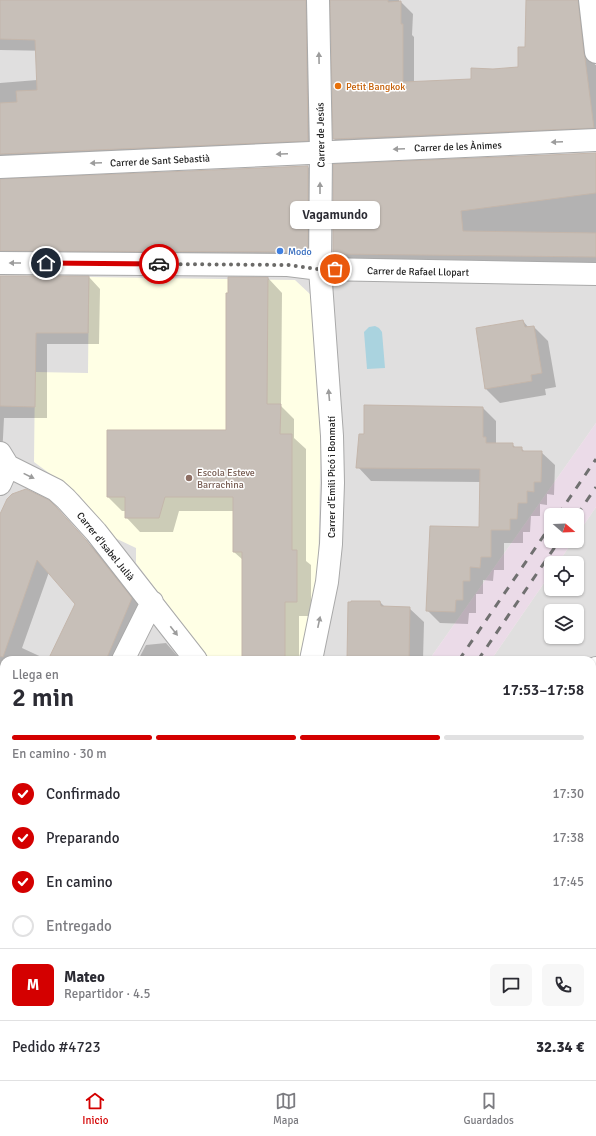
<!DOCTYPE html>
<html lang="es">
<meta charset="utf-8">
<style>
body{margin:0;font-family:Signika,sans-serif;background:#f7f7f7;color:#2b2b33;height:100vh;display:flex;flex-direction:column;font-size:15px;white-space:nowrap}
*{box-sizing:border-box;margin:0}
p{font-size:13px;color:#7c7c81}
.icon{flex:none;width:22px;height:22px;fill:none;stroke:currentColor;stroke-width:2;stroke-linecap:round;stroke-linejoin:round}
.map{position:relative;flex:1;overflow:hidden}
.drawer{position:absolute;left:0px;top:656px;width:596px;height:424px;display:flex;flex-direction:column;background:#fff;border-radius:12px 12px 0 0;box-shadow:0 1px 3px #0004}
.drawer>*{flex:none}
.needle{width:26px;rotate:109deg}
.fabs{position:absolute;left:544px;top:508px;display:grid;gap:8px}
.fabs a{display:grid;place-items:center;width:40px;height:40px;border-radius:6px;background:#fff;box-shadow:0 1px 3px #0004;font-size:20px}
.pin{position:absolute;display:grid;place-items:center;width:34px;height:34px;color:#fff;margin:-17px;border:2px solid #fff;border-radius:50%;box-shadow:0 1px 4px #0007}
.courier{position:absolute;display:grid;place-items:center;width:40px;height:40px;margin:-20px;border:3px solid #d40000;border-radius:50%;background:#fff;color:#222;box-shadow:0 1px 5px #0007}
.bubble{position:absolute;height:28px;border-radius:6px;background:#fff;box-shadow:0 1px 3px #0004;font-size:13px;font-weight:600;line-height:28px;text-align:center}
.summary em{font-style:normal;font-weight:600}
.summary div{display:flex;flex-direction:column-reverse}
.summary{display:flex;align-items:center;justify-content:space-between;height:68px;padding:0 12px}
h1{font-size:26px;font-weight:600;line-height:30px}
.bar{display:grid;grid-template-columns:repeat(4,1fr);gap:6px 4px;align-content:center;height:48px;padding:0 12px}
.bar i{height:5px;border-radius:3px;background:#e1e1e2}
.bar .current{background:#d40000}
.bar p{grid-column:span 4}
.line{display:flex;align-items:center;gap:10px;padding:0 12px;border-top:1px solid #e1e1e2}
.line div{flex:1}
.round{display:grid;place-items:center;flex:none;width:42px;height:42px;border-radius:6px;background:#f7f7f7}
ol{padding:0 12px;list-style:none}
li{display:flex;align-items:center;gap:12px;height:44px}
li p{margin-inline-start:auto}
li .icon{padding:4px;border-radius:50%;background:#d40000;color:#fff;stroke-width:4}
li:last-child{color:#7c7c81}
li i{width:22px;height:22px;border:2px solid #e1e1e2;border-radius:50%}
.dock{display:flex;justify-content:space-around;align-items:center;height:56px;border-top:1px solid #e1e1e2;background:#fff;font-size:11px;color:#7c7c81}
.dock a{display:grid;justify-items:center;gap:2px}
.dock .current{color:#d40000}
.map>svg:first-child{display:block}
</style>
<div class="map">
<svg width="596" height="1080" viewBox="0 0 596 1080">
<rect width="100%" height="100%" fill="#f2efe9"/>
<path fill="#e0dfdf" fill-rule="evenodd" d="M 0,0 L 596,0 L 596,423 L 429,660 L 4,660 L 4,1076 L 139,1076 L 136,1080 L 0,1080 Z
M 596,507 L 596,1080 L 213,1080 L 216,1076 L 592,1076 L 592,660 L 491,660 L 551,573 L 551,589 L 577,589 L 577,563 L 558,563 L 573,541 L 577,541 L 577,535 ZM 551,611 L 577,611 L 577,637 L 551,637 Z"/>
<path fill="#ebdbe8" d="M 596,423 L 596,507 L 577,535 L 577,515 L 551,515 L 551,541 L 573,541 L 558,563 L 551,563 L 551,573 L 491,660 L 429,660 Z
M 139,1076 L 216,1076 L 213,1080 L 136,1080 Z"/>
<path fill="#ffffe5" d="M 89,277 L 295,280 L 311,295 L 321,427 L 318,575 L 299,660 L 210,660 L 136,563 L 136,548 L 115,538 L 79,495 L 34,462 L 35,372 L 88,373 Z"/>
<path fill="#aad3df" d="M 375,326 L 379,328 L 382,332 L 385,368 L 367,369 L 364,332 L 369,327 Z"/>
<path fill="#0003" d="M 0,0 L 327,0 L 320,152 L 0,175 L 0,83 L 161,70 L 161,53 L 0,50 Z
M 331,0 L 399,0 L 399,2 L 401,2 L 413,14 L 412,35 L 414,37 L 414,82 L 472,80 L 494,70 L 519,68 L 526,48 L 526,0 L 596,0 L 589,13 L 595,65 L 596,65 L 596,139 L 346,151 L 334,139 Z
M 596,153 L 596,266 L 343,263 L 334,253 Z
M 308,167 L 320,178 L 319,263 L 0,271 L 0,180 Z
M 0,276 L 89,277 L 100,289 L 99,344 L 47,344 L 47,418 L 4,418 L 2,457 L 0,462 Z
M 268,278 L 282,293 L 281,406 L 294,419 L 294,438 L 306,449 L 306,561 L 311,565 L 311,616 L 299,616 L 299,660 L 243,660 L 243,560 L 234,552 L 234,511 L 179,511 L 173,532 L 140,532 L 126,517 L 126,511 L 122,511 L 108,497 L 227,431 Z
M 523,321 L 529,328 L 534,327 L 548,341 L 556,387 L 545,389 L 546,395 L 500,403 L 486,389 Z
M 483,408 L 496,421 L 496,444 L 512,444 L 516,448 L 521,448 L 525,452 L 541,452 L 555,465 L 554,495 L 547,494 L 547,505 L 540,504 L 540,516 L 531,516 L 530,532 L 523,532 L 523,543 L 504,543 L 504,570 L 494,570 L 493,581 L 483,580 L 483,594 L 476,594 L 476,613 L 469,613 L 468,624 L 440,623 L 427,610 L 480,528 L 480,482 L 371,481 L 358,467 L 365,435 Z
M 56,509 L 98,553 L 143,610 L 126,660 L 49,660 L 76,604 L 49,572 L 22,648 L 48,660 L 4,660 L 4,791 L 0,796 L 0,517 Z
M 380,602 L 385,607 L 409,608 L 424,622 L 423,660 L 348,660 Z
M 166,643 L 181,660 L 138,660 L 146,645 Z
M 0,803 L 4,804 L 4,878 L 0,876 Z
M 596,890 L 596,1080 L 555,1080 L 559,1078 L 558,1076 L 592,1076 L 592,903 Z
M 4,981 L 4,1023 L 0,1021 L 0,989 Z
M 4,1027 L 4,1057 L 0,1052 L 0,1029 Z
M 15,1076 L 112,1076 L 110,1080 L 18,1080 Z
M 250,1076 L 352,1076 L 349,1080 L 247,1080 Z
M 376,1076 L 387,1076 L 401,1080 L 375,1080 Z"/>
<path fill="#c7bfb8" stroke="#c4b6ab" d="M 0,0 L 306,0 L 308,141 L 0,154 L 0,103 L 17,102 L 16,91 L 37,90 L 35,40 L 0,39 Z
M 330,0 L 388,0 L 388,2 L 401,1 L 401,24 L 403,24 L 403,82 L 471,79 L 471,68 L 493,69 L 518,67 L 518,47 L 525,47 L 526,0 L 578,0 L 584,53 L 585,58 L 594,128 L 333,139 Z
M 596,153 L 596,193 L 461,211 L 463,231 L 596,233 L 596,257 L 333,254 L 333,164 Z
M 308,166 L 308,252 L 0,251 L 0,179 Z
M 0,276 L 89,276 L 88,333 L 36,333 L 35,407 L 0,406 Z
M 228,277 L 268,277 L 267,404 L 281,404 L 280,434 L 292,434 L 292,550 L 297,550 L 297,602 L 285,602 L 285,660 L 242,660 L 242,552 L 233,552 L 233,497 L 165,497 L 159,518 L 125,518 L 125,497 L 107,497 L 107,430 L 226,430 L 226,293 L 228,293 Z
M 523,320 L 525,327 L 534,326 L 542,373 L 531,375 L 532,381 L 485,389 L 476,328 Z
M 364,405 L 483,407 L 483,437 L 486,437 L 486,443 L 513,443 L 513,447 L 522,447 L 522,451 L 542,451 L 541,482 L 534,482 L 534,492 L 527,491 L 527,503 L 518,503 L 517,519 L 510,519 L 510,530 L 491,530 L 491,557 L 481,557 L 480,568 L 470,567 L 470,581 L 463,581 L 463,600 L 456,600 L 455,612 L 426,611 L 430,526 L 479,527 L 480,469 L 356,468 L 359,434 L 364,434 Z
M 26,489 L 49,500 L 57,508 L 86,540 L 132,598 L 106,660 L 48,660 L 75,604 L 37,560 L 3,657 L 0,656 L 0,514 L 7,499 L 12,494 Z
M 351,601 L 380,601 L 381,606 L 410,607 L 409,660 L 347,660 L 348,602 L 351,602 Z"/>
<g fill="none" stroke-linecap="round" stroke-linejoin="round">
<g stroke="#a9a9a9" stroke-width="24">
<path id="minor" d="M 590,0 L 596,52
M 0,167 L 596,140
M 0,263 L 288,265 L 320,269 L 596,274
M 0,453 L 8,466 L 56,490 L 66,499 L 96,532 L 196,660
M 0,484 L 8,466
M 123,660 L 152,602
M 311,660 L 327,582 L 331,544 L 333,483 L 332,436 L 320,269 L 321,152 L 318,0
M 592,682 L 596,668
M 0,789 L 4,791
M 0,921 L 4,912
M 532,1076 L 540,1080
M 111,1080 L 113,1076
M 349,1080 L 351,1076
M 476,1080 L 477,1076"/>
</g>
<use href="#minor" stroke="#fff" stroke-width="22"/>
<path stroke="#707070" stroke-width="3" stroke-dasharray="8 8" stroke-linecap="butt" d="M 558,515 L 596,459
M 577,515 L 596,487
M 459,660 L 551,525
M 478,660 L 559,541
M 172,1080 L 175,1076
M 192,1080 L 194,1076"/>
</g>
<defs><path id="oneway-solid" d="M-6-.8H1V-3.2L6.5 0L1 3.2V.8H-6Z"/></defs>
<g fill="#9c9c9c">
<use href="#oneway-solid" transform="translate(319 58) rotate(-91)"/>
<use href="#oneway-solid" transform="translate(557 142) rotate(178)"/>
<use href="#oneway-solid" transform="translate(399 149) rotate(178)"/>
<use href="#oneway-solid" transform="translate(282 154) rotate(177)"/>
<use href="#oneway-solid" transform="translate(96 163) rotate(177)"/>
<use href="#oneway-solid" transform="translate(320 188) rotate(-90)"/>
<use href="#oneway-solid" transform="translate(15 263) rotate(-180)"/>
<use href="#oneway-solid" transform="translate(329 395) rotate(-95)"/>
<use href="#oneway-solid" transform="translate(29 476) rotate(26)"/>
<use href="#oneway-solid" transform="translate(319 622) rotate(-78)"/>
<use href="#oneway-solid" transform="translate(174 631) rotate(52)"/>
</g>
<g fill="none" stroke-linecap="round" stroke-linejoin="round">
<path stroke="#6b6a68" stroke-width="4" stroke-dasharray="0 7.2" d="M 159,264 L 288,265 L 317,269 L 335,269"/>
<path stroke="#d40000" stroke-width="5" d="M 46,263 L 159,264"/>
</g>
<circle fill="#e8710a" stroke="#fff" stroke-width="1.5" cx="338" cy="86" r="4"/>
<circle fill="#3f7fe0" stroke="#fff" stroke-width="1.5" cx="280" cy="251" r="4"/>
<circle fill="#8d6e63" stroke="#fff" stroke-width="1.5" cx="189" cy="478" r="4"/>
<g text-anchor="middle" stroke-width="3" stroke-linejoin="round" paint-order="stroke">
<g font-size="10" fill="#c56008" stroke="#fff" text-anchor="start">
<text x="346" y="90">Petit Bangkok</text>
</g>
<g font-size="10" fill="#222" stroke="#fff">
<text transform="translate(320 135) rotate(-91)" y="4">Carrer de Jesús</text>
<text transform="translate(458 146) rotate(-2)" y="4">Carrer de les Ànimes</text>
<text transform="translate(160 160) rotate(-3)" y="4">Carrer de Sant Sebastià</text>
<text transform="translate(418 271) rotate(1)" y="4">Carrer de Rafael Llopart</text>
<text transform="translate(331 477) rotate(-90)" y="4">Carrer d'Emili Picó i Bonmatí</text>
<text transform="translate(106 546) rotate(51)" y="4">Carrer d'Isabel Julià</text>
</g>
<g font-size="10" fill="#366cbe" stroke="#fff" text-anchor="start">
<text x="288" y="255">Modo</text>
</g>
<g font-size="10" fill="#785e54" stroke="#fff" text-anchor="start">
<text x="197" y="476">Escola Esteve<tspan x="197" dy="12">Barrachina</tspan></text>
</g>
</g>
</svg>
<div class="fabs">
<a><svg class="needle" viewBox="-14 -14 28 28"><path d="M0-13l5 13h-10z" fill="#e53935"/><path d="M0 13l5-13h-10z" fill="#7c7c81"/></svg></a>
<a><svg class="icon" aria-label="locate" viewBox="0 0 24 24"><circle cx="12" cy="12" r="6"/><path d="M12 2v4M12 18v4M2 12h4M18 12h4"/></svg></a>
<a><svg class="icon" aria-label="layers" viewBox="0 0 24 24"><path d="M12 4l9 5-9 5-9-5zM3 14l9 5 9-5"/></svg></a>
</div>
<div class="pin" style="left:335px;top:269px;background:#ea580c"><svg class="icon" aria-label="bag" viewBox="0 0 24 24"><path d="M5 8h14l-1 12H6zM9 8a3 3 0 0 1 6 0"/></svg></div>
<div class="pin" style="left:46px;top:263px;background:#1f2937"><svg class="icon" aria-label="home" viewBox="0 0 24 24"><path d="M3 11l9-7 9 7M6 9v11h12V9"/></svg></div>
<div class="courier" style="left:159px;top:264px"><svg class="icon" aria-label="car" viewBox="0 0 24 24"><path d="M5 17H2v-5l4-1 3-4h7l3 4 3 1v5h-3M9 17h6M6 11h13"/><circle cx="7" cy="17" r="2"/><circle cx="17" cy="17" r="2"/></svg></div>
<div class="bubble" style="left:290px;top:201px;width:90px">Vagamundo</div>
<section class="drawer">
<div class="summary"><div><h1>2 min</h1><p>Llega en</p></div><em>17:53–17:58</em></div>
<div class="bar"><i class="current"></i><i class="current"></i><i class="current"></i><i></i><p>En camino · 30 m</p></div>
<ol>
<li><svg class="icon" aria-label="check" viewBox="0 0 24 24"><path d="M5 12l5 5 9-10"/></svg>Confirmado<p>17:30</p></li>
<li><svg class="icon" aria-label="check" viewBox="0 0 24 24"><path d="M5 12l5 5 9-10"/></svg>Preparando<p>17:38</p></li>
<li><svg class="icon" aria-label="check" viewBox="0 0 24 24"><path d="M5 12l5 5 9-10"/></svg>En camino<p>17:45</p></li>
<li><i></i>Entregado</li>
</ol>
<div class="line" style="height:72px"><b class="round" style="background:#d40000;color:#fff">M</b><div><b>Mateo</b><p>Repartidor · 4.5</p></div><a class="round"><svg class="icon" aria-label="chat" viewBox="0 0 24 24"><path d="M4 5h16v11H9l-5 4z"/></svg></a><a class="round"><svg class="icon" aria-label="phone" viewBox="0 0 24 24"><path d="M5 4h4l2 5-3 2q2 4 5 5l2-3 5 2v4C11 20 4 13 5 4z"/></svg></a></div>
<div class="line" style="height:52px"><div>Pedido #4723</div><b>32.34 €</b></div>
</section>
</div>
<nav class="dock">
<a class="current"><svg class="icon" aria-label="home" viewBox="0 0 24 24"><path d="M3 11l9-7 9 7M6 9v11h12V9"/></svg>Inicio</a>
<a><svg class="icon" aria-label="map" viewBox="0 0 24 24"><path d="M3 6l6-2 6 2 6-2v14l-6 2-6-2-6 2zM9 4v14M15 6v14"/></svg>Mapa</a>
<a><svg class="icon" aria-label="saved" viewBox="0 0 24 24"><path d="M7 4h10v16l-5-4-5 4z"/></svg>Guardados</a>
</nav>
